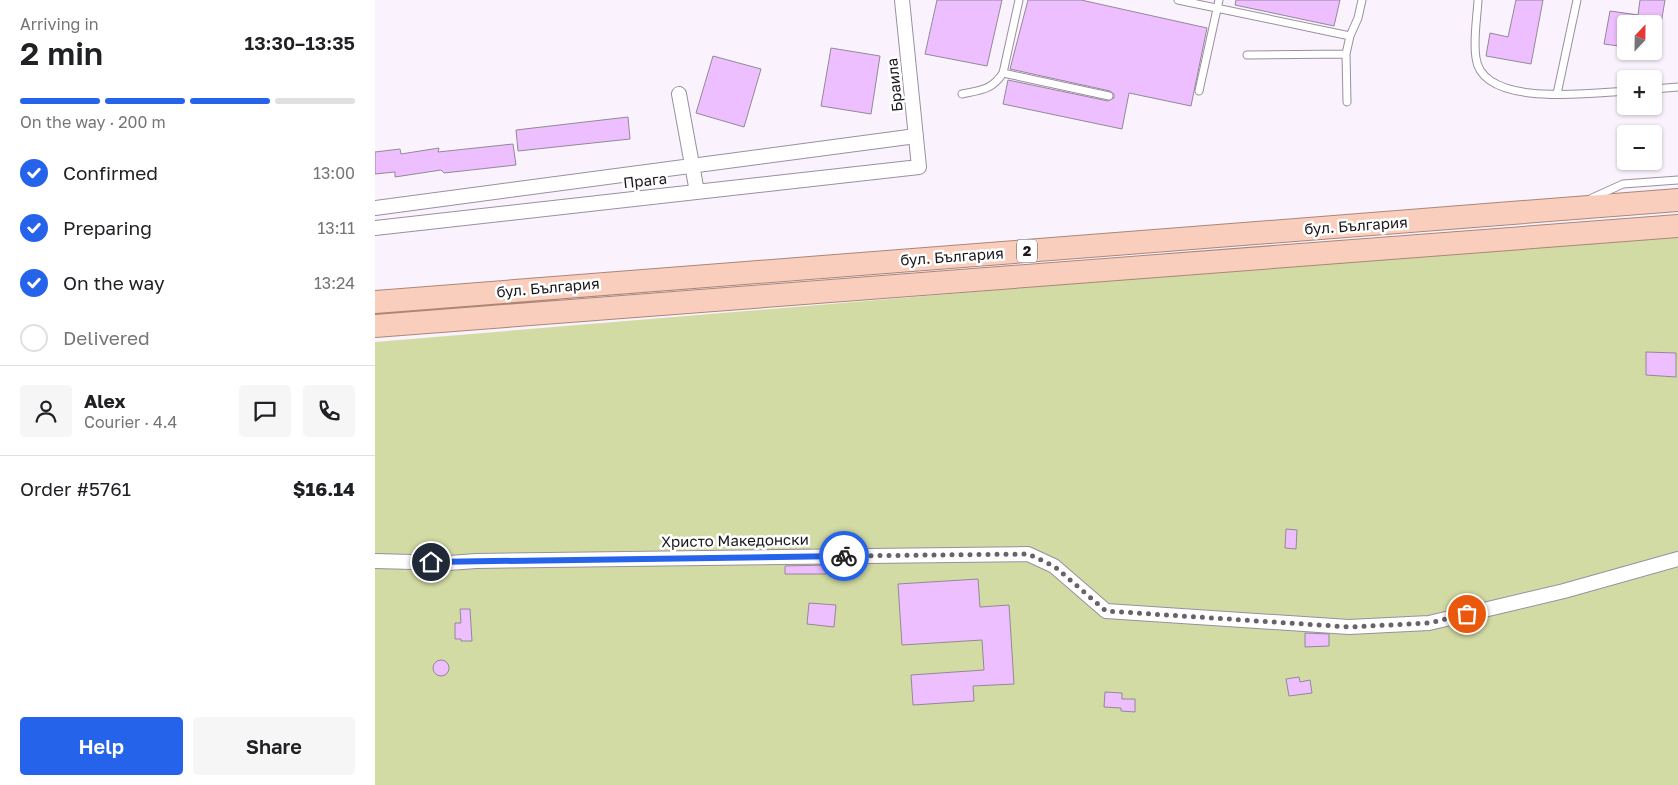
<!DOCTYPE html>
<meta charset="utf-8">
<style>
body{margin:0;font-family:"Golos Text",sans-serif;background:#f6f6f6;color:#202124;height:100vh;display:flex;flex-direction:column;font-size:19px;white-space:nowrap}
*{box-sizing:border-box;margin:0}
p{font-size:16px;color:#757577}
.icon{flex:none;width:28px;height:28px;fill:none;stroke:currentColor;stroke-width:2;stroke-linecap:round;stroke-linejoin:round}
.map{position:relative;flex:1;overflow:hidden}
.panel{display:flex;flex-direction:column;background:#fff;width:375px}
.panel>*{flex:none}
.needle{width:32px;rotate:22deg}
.tools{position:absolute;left:1242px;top:15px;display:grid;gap:10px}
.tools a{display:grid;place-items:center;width:45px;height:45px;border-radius:5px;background:#fff;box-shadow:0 1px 4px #0004;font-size:25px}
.pin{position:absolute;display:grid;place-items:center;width:42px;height:42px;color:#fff;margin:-21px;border:2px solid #fff;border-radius:50%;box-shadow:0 1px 5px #0007}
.courier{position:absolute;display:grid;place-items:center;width:50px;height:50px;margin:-25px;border:4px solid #2563eb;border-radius:50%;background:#fff;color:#222;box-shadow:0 1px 6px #0007}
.summary em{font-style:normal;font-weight:600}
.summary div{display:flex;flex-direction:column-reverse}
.summary{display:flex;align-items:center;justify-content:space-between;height:85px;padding:0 20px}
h1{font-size:32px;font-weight:600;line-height:38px}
.bar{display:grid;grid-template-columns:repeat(4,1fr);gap:8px 5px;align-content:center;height:60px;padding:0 20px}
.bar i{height:6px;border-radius:4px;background:#e0e0e0}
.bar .selected{background:#2563eb}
.bar p{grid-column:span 4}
.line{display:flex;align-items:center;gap:12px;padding:0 20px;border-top:1px solid #e0e0e0}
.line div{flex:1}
.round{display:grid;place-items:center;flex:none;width:52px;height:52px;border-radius:5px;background:#f6f6f6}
ol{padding:0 20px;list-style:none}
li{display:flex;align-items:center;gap:15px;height:55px}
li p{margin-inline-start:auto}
li .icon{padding:5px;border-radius:50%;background:#2563eb;color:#fff;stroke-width:4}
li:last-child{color:#757577}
li i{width:28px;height:28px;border:2px solid #e0e0e0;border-radius:50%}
.primary-button{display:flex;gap:10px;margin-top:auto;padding:10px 20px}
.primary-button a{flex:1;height:58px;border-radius:5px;background:#2563eb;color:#fff;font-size:20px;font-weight:600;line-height:58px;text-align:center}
.primary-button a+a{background:#f6f6f6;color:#202124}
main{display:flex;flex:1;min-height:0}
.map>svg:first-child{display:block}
</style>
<main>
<section class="panel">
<div class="summary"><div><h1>2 min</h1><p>Arriving in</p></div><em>13:30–13:35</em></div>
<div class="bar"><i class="selected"></i><i class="selected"></i><i class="selected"></i><i></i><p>On the way · 200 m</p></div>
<ol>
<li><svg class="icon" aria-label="check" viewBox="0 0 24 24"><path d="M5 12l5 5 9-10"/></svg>Confirmed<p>13:00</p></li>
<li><svg class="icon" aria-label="check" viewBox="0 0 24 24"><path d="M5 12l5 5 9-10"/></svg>Preparing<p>13:11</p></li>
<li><svg class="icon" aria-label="check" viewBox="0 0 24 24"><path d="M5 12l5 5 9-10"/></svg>On the way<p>13:24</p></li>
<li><i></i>Delivered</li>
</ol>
<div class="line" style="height:90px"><a class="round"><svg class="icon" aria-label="person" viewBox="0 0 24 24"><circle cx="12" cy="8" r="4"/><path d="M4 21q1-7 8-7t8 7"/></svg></a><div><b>Alex</b><p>Courier · 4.4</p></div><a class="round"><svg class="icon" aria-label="chat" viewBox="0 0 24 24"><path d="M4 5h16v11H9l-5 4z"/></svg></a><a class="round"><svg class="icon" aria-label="phone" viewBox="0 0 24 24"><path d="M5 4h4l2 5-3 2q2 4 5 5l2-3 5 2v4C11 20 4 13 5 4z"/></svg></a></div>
<div class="line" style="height:65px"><div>Order #5761</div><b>$16.14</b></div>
<div class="primary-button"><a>Help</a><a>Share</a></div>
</section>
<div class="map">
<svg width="1303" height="785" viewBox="0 0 1303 785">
<rect width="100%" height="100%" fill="#faf3fd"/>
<path fill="#d3dba4" d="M 1303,233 L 1303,785 L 0,785 L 0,342 Z"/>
<path fill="#edbffe" stroke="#938897" d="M 562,0 L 627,0 L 612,66 L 550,54 Z
M 653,0 L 706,0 L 832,28 L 816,106 L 754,93 L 747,129 L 628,104 L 633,80 L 733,101 L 739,98 L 739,94 L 735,91 L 635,69 Z
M 861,0 L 965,0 L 959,26 L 860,5 Z
M 1141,0 L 1168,0 L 1156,64 L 1111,56 L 1115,33 L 1133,37 Z
M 1265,0 L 1290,0 L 1286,24 L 1251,24 L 1251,47 L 1229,44 L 1235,11 L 1263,15 Z
M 456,48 L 505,56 L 496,114 L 446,106 Z
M 338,56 L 386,69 L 369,127 L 321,113 Z
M 253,117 L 255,139 L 143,151 L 141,130 Z
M 138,144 L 141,165 L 69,173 L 66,170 L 20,177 L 20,172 L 0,174 L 0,152 L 25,149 L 26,154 L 64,148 L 63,152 Z
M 1271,352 L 1301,353 L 1301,377 L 1271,375 Z
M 911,529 L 922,530 L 921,549 L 910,548 Z
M 451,565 L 451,574 L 410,574 L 410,566 Z
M 603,579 L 605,607 L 634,605 L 639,684 L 598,686 L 599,701 L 538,705 L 536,675 L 609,670 L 607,640 L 527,645 L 523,584 Z
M 434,603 L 461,605 L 459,627 L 432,624 Z
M 85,609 L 95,609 L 97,641 L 86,641 L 86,639 L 80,639 L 80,623 L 86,623 Z
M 930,633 L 954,634 L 954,646 L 930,647 Z
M58 668a8 8 0 1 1 16 0a8 8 0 1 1-16 0Z
M 924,677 L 925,682 L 935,680 L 937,693 L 914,696 L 911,679 Z
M 730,692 L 747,693 L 747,699 L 760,699 L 760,712 L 746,711 L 746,708 L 729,707 Z"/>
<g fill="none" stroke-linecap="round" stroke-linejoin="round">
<g stroke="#9a8f9e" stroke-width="9">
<path id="service" d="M 803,0 L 975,36 L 983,18 L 987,0
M 1103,0 C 1102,19 1098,40 1101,58 C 1107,108 1217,93 1251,91
M 872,55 L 971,54
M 628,73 L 734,96
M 1279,89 L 1303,87
M 824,91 L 844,0
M 587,94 C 606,90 617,90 628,73 L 644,0
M 1182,94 L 1202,0
M 972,102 L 971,54 L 975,36
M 1217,198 L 1248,184 L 1303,180"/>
</g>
<g stroke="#9a8f9e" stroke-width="16">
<path id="minor" d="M 304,94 L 322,192
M 0,208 L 541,136
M 0,228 L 544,167 L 527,0
M 0,561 L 74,563 L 101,561 L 653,554 L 679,566 L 731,611 L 974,627 L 1054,623 L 1189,591 L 1303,559"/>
</g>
<g stroke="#aa8679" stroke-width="24">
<path id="trunk" d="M 0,302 L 1303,200
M 0,326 L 1303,226"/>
</g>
<use href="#service" stroke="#fff" stroke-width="7"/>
<use href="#minor" stroke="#fff" stroke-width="14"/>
<use href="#trunk" stroke="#facebc" stroke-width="22"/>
</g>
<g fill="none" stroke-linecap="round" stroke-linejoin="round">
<path stroke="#68636a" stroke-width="5" stroke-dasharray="0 9" d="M 469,556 L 653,554 L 679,566 L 731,611 L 974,627 L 1054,623 L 1092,614"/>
<path stroke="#2563eb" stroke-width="6" d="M 56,562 L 469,556"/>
</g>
<g text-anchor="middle" stroke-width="5" stroke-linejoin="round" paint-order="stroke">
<rect fill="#fff" stroke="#5f5c5f" stroke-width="1" x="642" y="239.5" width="20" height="23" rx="4"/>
<g font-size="14" font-weight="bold" fill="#1a161b">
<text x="652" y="256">2</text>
</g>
<g font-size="15" fill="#1a161b" stroke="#fff">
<text transform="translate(520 85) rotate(-96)" y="5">Браила</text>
<text transform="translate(270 181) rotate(-6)" y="5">Прага</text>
<text transform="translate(981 226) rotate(-4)" y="5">бул. България</text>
<text transform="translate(577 257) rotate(-4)" y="5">бул. България</text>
<text transform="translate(173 288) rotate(-5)" y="5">бул. България</text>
<text transform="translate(360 541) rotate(-1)" y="5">Христо Македонски</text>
</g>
</g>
</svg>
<div class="tools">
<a><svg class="needle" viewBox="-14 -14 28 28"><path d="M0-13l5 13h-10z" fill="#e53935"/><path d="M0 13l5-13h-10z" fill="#757577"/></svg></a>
<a>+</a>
<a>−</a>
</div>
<div class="pin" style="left:1092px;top:614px;background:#ea580c"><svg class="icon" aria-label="bag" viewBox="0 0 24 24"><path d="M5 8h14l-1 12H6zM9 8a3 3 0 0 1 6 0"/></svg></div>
<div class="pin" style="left:56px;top:562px;background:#1f2937"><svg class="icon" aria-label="home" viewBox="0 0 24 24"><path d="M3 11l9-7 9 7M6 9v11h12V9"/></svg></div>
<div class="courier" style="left:469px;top:556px"><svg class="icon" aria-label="bike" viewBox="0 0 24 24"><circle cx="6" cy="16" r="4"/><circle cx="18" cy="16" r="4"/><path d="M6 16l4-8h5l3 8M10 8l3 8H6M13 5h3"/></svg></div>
</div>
</main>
